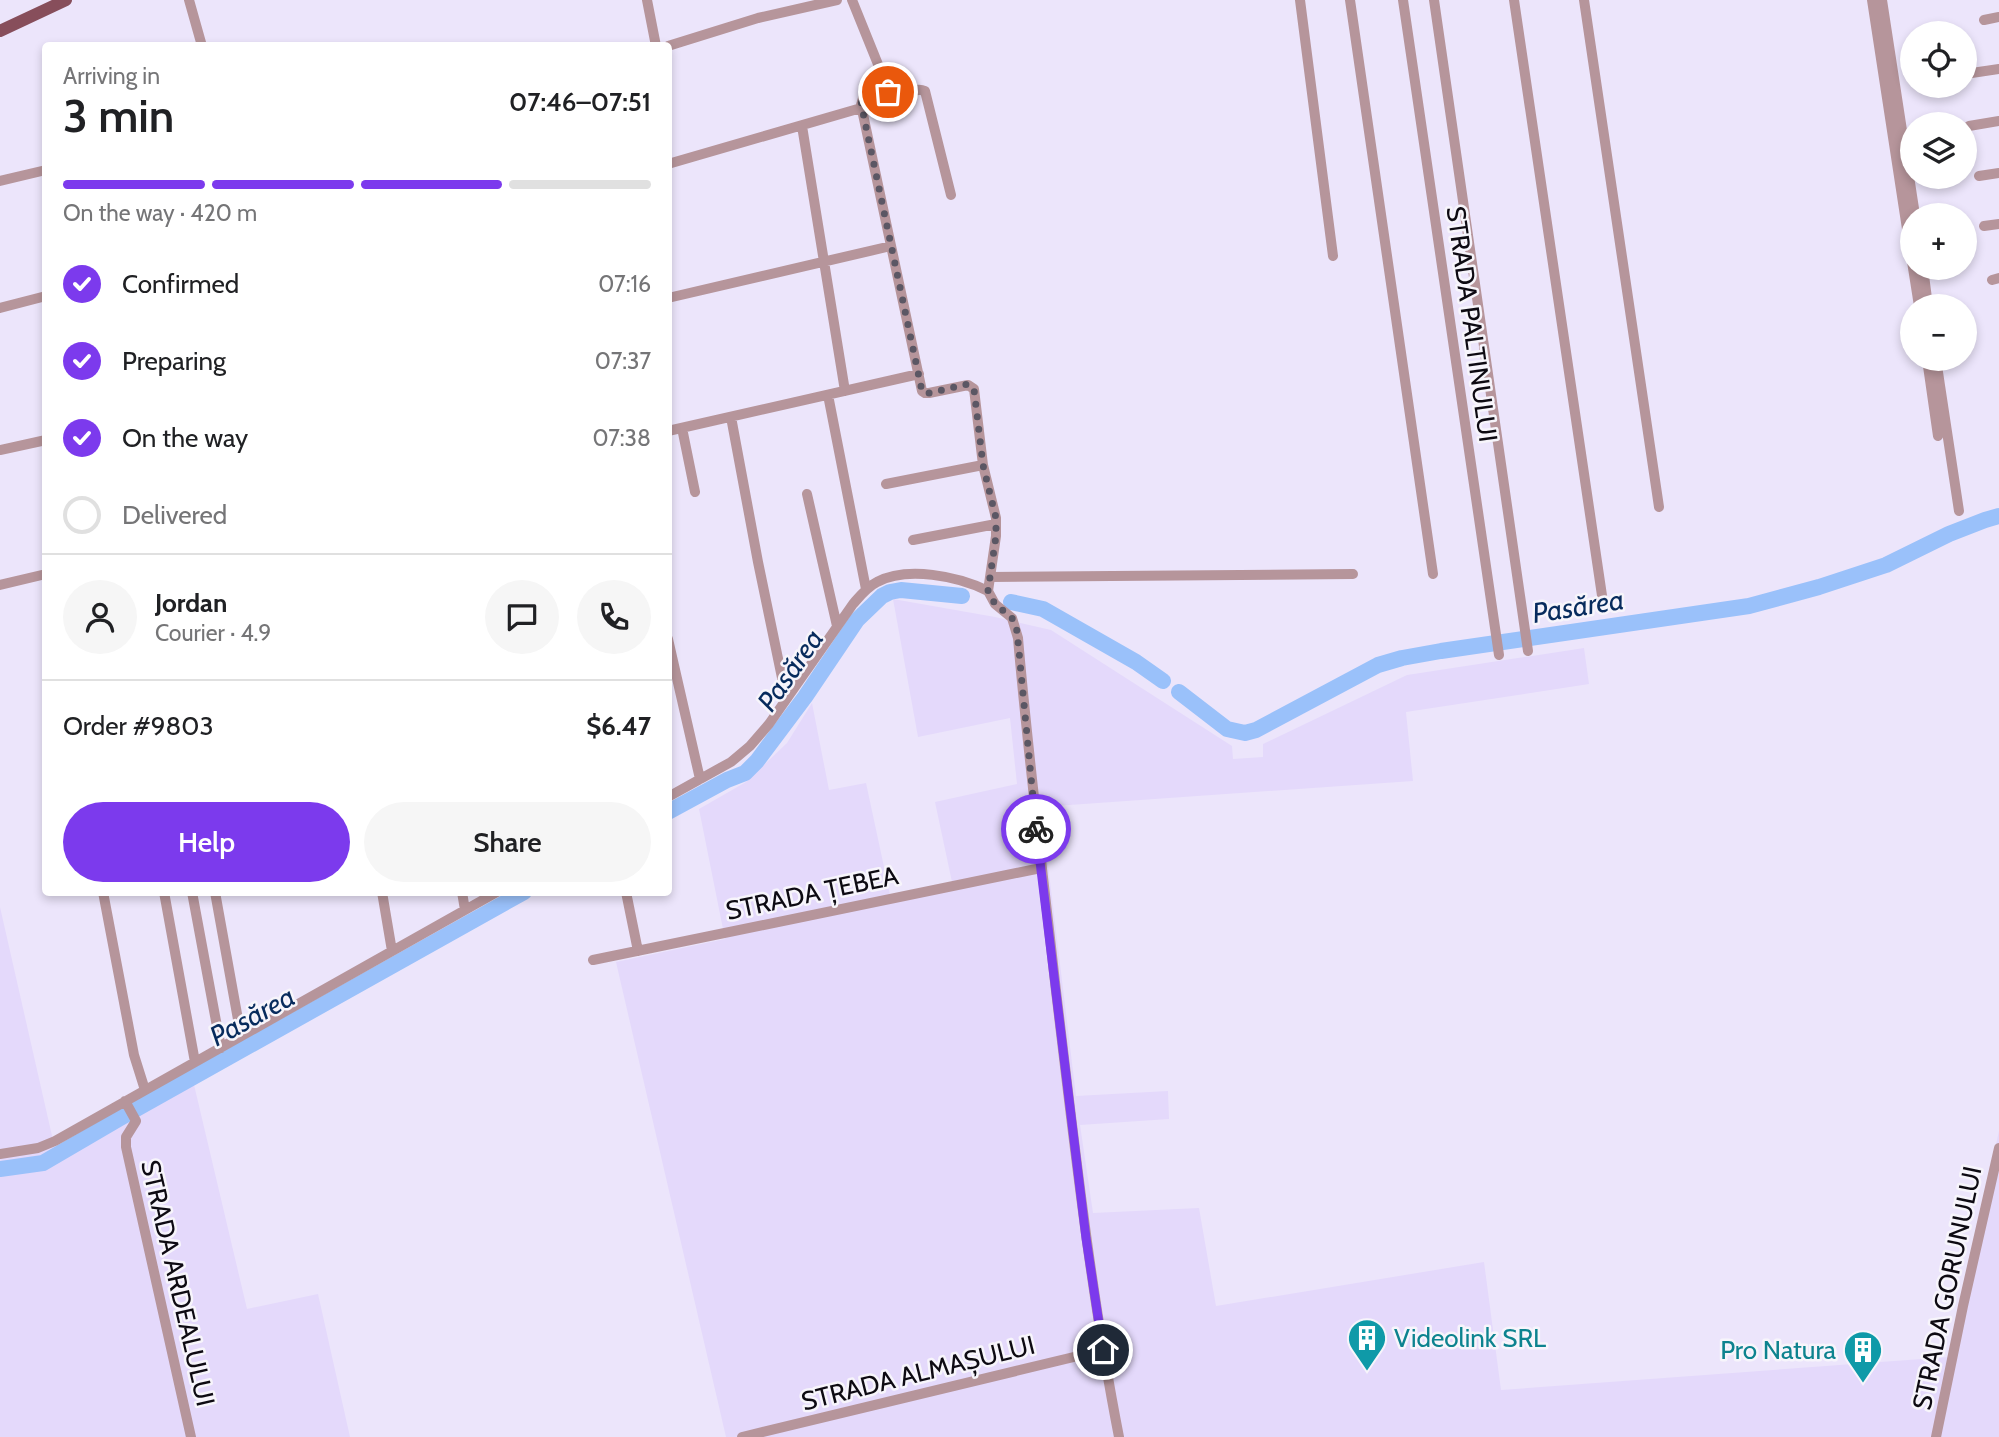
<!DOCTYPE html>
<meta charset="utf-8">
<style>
body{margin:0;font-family:Cabin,sans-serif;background:#f6f6f6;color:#202124;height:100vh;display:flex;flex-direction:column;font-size:26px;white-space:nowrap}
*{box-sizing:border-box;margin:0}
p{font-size:23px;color:#757577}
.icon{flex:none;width:38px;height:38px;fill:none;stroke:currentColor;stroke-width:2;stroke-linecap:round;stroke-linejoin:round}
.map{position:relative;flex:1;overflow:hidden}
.drawer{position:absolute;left:42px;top:42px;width:630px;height:854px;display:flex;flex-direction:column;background:#fff;border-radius:7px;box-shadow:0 4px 10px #0003}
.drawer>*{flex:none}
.buttons{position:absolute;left:1900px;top:21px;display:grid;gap:14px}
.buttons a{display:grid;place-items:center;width:77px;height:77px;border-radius:50%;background:#fff;box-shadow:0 4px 10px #0003;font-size:35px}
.pin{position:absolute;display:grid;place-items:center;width:60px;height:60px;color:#fff;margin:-30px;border:4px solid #fff;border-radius:50%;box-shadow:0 2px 7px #0007}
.courier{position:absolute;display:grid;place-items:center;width:70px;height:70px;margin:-35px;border:5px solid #7c3aed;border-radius:50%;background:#fff;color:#222;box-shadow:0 2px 9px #0007}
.head em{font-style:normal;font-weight:600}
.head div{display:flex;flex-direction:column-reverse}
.head{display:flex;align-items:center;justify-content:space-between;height:119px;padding:0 21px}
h1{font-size:46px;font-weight:600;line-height:52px}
.bar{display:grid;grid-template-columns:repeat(4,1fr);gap:10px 7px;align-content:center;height:84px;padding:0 21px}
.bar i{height:9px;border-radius:5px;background:#e0e0e0}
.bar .current{background:#7c3aed}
.bar p{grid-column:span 4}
.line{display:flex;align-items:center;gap:18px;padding:0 21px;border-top:2px solid #e0e0e0}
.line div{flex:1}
.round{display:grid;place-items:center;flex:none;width:74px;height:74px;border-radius:37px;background:#f6f6f6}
ol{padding:0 21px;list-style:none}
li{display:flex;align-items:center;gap:21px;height:77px}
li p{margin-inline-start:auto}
li .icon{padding:7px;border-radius:50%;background:#7c3aed;color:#fff;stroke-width:4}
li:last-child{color:#757577}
li i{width:38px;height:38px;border:4px solid #e0e0e0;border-radius:50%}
.action{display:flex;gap:14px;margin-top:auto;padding:14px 21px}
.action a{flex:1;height:80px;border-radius:42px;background:#7c3aed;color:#fff;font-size:28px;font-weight:600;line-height:80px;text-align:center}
.action a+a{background:#f6f6f6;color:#202124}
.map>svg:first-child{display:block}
</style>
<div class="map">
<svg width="1999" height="1437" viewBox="0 0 1999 1437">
<rect width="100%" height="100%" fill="#ece5fb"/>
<path fill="#e4d9fb" d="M 893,599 L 995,617 L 1051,630 L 1232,746 L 1233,759 L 1263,757 L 1263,744 L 1407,675 L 1584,648 L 1589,684 L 1406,712 L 1413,781 L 1041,807 L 1076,1096 L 1168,1091 L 1169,1119 L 1080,1125 L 1093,1213 L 1199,1208 L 1216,1306 L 1484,1262 L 1501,1390 L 1949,1357 L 1999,1131 L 1999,1437 L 726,1437 L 616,962 L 725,939 L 699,809 L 746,782 L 787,743 L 812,703 L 829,790 L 866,783 L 890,895 L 952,882 L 935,802 L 1017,784 L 1010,718 L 918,737 Z
M 0,907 L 55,1149 L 97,1124 L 191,1072 L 247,1309 L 318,1294 L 350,1437 L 0,1437 Z"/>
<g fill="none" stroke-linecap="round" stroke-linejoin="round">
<path stroke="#9ac1fa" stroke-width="16" d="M 1011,602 L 1043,609 L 1136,662 L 1163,681
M 1179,692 L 1227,729 L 1245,733 L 1256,730 L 1378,665 L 1402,658 L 1441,651 L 1749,606 L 1819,587 L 1886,565 L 1949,534 L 1985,520 L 1999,516
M 668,812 L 727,780 L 745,773 L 757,761 L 805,697 L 857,620 L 882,596 L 890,592 L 901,590 L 962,596
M 0,1169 L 43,1163 L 120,1118 L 524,892"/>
<path stroke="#b6959b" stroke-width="10" d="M 189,0 L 202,46
M 647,0 L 656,46
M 852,0 L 890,94 C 903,98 914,86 925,91 L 951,195
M 1300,0 L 1333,256
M 1350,0 L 1433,574
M 1403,0 L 1499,655
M 1434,0 L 1528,651
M 1514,0 L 1604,609
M 1584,0 L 1659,507
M 1872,0 L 1913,268
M 1882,0 L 1915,215
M 1984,20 L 1999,17
M 668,46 L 758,18 L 837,0
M 1965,74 L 1999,69
M 886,87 L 881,91 L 863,98 L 861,105 L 922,391 L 925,393 L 929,393 L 968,385 L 974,389 L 983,465 L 996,518 L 996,536 L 988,591 L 995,604 L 1012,618 L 1018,638 C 1028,756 1043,874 1056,991 C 1074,1141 1090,1289 1119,1437
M 802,126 L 845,391
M 1969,126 L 1999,121
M 668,164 L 861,108
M 1979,176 L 1999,173
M 0,181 L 46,170
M 1984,226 L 1999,224
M 1913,268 L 1919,306
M 1923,268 L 1928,306
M 1992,280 L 1999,278
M 668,298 L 891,246
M 0,308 L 46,296
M 1927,359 L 1938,436
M 1936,359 L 1959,511
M 828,395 L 866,589
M 731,417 L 758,562 L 786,697
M 682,428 L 695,492
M 668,431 L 919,374
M 0,450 L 46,440
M 886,484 L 983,465
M 807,494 L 837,626
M 913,540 L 996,524
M 990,577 L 1353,574
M 0,585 L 46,574
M 668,639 L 700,779
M 668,797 L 731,762 L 750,746 L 769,724 L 853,604 C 860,596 867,587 877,582 C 907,566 958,576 988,591
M 103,892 L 134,1055 L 145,1090
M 164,892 L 195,1062
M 192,892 L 221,1048
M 215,892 L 241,1036
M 382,892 L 392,951
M 462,892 L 465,910
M 626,892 L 638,951
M 593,960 L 1041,868
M 125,1101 L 136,1121 L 126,1137 L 126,1147 L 191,1437
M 0,1154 L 38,1148 L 55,1141 L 497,892
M 742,1437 L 1103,1350
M 1936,1437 L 1963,1306 L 1999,1148"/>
<path stroke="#874e5b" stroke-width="12" d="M 0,31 L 66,0"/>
</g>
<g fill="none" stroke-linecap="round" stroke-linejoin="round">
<path stroke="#5b5764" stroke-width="7" stroke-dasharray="0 12.6" d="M 888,92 L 886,86 C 878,93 867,93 861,100 L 862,108 L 922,391 L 925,393 L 929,393 L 968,384 L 974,389 L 983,465 L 996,518 L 996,536 L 988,591 L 995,604 L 1012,618 L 1017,631 L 1036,829"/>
<path stroke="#7c3aed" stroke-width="9" d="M 1036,829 L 1086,1238 L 1103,1350"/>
</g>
<defs>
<g id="building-pin" transform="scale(2.0125)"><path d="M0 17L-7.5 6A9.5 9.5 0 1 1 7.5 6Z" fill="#0f9aa8" stroke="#f7f5fb"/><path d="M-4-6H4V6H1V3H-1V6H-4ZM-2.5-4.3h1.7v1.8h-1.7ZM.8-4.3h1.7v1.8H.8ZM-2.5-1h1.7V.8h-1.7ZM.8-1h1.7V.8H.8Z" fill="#fff"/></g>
</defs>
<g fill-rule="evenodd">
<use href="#building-pin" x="1367" y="1338"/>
<use href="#building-pin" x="1863" y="1350"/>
</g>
<g text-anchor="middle" stroke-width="5" stroke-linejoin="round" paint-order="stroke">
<g font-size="26" fill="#0d0a12" stroke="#f7f5fb">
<text transform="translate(1472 324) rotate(82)" y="9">STRADA PALTINULUI</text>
<text transform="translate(812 893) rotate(-12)" y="9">STRADA ȚEBEA</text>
<text transform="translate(178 1283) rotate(77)" y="9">STRADA ARDEALULUI</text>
<text transform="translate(1947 1288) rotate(-78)" y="9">STRADA GORUNULUI</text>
<text transform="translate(918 1373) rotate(-14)" y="9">STRADA ALMAȘULUI</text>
</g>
<g font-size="26" fill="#0d838f" stroke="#f7f5fb" text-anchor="start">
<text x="1394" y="1347">Videolink SRL</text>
<text x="1836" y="1359" text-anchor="end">Pro Natura</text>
</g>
<g font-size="28" font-style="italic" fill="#072b5d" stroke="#f7f5fb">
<text transform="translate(1578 606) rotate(-9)" y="10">Pasărea</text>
<text transform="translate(790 670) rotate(-55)" y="10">Pasărea</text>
<text transform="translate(252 1016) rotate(-29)" y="10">Pasărea</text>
</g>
</g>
</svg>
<div class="buttons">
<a><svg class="icon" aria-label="locate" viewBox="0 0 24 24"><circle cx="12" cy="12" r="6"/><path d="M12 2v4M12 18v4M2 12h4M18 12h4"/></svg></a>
<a><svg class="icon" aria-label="layers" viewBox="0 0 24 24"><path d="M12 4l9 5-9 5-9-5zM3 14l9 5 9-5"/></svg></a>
<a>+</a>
<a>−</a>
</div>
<div class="pin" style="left:888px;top:92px;background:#ea580c"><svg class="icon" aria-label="bag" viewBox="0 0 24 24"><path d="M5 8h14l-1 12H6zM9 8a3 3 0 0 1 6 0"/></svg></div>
<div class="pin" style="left:1103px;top:1350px;background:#1f2937"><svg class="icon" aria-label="home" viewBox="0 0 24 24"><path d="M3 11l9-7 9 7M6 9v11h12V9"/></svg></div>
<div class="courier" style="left:1036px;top:829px"><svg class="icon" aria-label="bike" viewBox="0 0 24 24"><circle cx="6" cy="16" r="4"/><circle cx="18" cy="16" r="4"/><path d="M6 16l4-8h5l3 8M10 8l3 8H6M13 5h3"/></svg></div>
<section class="drawer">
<div class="head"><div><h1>3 min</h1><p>Arriving in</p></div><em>07:46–07:51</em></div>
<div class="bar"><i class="current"></i><i class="current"></i><i class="current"></i><i></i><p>On the way · 420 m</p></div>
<ol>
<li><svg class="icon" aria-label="check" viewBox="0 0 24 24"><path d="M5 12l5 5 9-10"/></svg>Confirmed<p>07:16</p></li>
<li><svg class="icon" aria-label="check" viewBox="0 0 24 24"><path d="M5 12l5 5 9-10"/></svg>Preparing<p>07:37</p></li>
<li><svg class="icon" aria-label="check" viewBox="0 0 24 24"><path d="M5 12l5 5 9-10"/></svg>On the way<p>07:38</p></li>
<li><i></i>Delivered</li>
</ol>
<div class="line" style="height:126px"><a class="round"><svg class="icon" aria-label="person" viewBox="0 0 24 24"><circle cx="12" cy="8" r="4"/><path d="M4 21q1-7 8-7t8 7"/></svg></a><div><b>Jordan</b><p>Courier · 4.9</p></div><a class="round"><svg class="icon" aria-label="chat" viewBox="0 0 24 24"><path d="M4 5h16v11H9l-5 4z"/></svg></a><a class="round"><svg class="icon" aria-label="phone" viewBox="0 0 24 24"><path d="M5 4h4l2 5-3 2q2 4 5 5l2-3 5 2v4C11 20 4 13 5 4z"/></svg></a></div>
<div class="line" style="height:91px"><div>Order #9803</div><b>$6.47</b></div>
<div class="action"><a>Help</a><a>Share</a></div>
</section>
</div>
